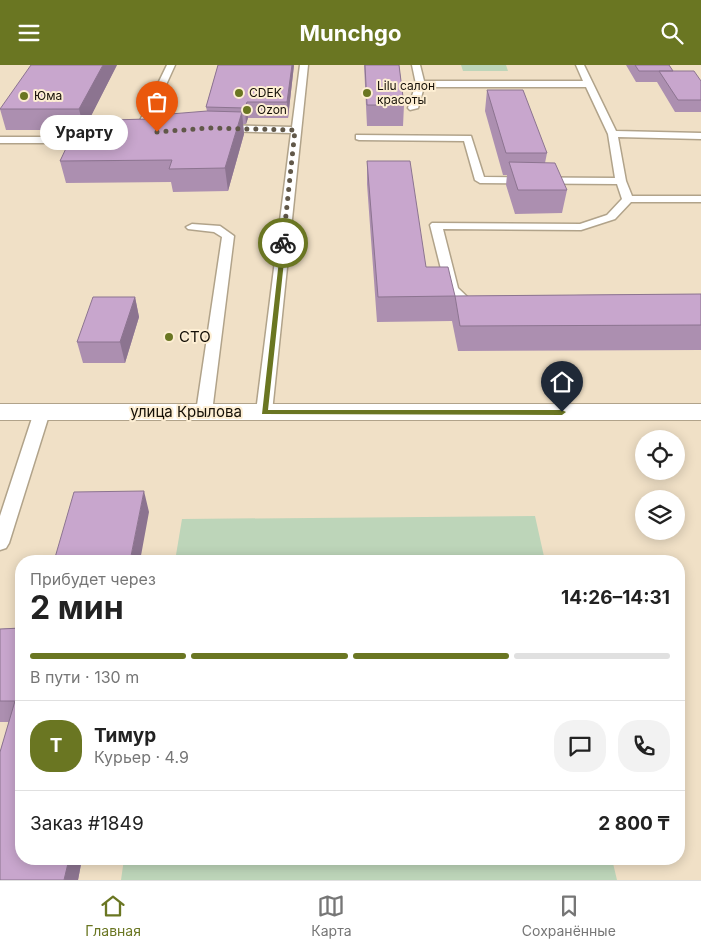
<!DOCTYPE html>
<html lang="ru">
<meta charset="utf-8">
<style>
body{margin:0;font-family:Inter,sans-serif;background:#f2f2f2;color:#222;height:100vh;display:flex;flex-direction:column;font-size:19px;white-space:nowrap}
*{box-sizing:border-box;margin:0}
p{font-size:16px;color:#767676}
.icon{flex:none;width:28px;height:28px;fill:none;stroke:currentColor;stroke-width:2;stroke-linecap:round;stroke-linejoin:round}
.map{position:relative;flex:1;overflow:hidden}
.details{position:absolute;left:15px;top:490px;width:670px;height:310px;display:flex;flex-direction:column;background:#fff;border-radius:20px;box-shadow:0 2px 12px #0003}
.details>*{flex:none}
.fabs{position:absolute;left:635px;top:365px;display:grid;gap:10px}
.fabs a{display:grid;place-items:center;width:50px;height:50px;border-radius:50%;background:#fff;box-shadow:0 2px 12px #0003;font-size:25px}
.pin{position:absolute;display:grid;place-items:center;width:42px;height:42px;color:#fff;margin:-51px -21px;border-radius:50% 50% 50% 0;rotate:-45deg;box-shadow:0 0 5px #0007}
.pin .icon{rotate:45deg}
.courier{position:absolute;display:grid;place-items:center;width:50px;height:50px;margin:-25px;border:4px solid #6a7622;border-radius:50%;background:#fff;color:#222;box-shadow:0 1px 6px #0007}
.bubble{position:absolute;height:35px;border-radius:18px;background:#fff;box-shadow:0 2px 12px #0003;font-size:16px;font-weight:700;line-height:35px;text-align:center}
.summary em{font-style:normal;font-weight:700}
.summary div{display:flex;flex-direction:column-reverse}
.summary{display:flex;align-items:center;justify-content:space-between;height:85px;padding:0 15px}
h1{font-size:32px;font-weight:700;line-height:38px}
.bar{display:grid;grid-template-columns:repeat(4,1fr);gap:8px 5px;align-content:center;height:60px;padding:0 15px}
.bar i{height:6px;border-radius:4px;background:#e0e0e0}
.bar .current{background:#6a7622}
.bar p{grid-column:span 4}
.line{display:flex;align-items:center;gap:12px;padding:0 15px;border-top:1px solid #e0e0e0}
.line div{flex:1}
.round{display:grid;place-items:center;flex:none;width:52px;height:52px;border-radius:20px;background:#f2f2f2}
header{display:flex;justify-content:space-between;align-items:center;height:65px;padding:0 15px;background:#6a7622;color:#fff;font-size:22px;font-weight:700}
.tabs{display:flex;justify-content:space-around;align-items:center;height:70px;border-top:1px solid #e0e0e0;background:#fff;font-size:14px;color:#767676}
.tabs a{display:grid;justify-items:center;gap:2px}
.tabs .current{color:#6a7622}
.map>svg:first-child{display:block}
</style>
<header><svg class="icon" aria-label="menu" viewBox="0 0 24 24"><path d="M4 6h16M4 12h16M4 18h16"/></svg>Munchgo<svg class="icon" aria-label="search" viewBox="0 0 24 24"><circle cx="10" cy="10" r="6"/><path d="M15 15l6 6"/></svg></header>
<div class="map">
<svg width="701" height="815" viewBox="0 0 701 815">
<rect width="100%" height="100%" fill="#f0e0c6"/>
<path fill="#bdd5b9" d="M 461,0 L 506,0 L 508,6 L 463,6 Z
M 535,451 L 545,496 L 175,496 L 182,454 Z
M 124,794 L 612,794 L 617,815 L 121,815 Z"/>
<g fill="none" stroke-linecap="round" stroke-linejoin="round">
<g stroke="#b1a38a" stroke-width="3">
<path id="service" d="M 167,0 L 175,0 L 146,64 L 150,67 L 145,70 L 136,70 L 134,68 Z
M 300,0 L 308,0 L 272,347 L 264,352 L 256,347 L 291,68 L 222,66 L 217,63 L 222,60 L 292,62 Z
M 412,0 L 420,0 L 424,16 L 583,16 L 576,0 L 584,0 L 616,66 L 701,68 L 701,74 L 618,72 L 626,116 L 632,131 L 701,131 L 701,137 L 631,137 L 615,154 L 581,165 L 443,164 L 458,223 L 481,245 L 479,248 L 469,248 L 446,224 L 430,160 L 432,158 L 580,159 L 607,150 L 622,134 L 617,119 L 480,118 L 475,115 L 464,76 L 359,75 L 356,74 L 356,70 L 471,71 L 484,112 L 615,113 L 608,69 L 586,22 L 424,22 L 418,43 L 410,45 L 408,43 L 416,19 Z
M 92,69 L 95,70 L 95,74 L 60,78 L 0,78 L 0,72 L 60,72 Z
M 192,159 L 220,161 L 234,171 L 212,347 L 204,352 L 196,347 L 222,172 L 214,167 L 188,164 L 186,162 Z
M 42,342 L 50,347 L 9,478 L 6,483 L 0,485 L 0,451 L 34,347 Z"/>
</g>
<g stroke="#b1a38a" stroke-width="2">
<path id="minor" d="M 0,339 L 701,339 L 701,355 L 0,355 Z"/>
</g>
<use href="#service" fill="#fff" fill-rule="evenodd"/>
<use href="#minor" fill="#fff" fill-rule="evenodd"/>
</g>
<path fill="#ac8fb0" d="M 117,0 L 88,56 L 146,54 L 207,46 L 206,42 L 218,0 L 294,0 L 288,53 L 248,53 L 246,59 L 243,59 L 244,69 L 228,126 L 173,127 L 171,117 L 66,118 L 60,96 L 75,65 L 6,65 L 0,44 Z
M 364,0 L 399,0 L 404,40 L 403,61 L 367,61 Z
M 626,0 L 669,0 L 673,6 L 701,16 L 701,47 L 675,47 L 657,17 L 636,17 Z
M 487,25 L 547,88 L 545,98 L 567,125 L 562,148 L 515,149 L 506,120 L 507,110 L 503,110 L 485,46 Z
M 367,96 L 426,202 L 455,231 L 701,229 L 701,285 L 458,286 L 452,256 L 377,257 L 367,119 Z
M 135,232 L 139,252 L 125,298 L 83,298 L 77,277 Z
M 21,563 L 21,794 L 82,794 L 78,815 L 0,815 L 0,687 L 9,657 L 0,657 L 0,564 Z"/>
<path fill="#8c7490" d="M 103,0 L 117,0 L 84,65 L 79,44 Z
M 292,0 L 294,0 L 288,53 L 287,37 Z
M 247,37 L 248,53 L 246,59 L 245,43 Z
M 242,47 L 244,69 L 228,126 L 225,103 Z
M 135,232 L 139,252 L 125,298 L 120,277 Z
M 144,426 L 149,447 L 140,496 L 130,496 Z
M 69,794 L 82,794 L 78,815 L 64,815 Z"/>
<path fill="#c8a6cd" stroke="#8c7490" d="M 31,0 L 103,0 L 79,44 L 0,44 Z
M 218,0 L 292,0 L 287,37 L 247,37 L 245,43 L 206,42 Z
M 365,0 L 399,0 L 404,40 L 367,40 Z
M 635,0 L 669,0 L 673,6 L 639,6 Z
M 659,6 L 694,6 L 701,16 L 701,35 L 678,35 Z
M 487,25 L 523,25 L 547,88 L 506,88 Z
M 207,46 L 242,47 L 225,103 L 169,104 L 172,95 L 60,96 L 79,56 L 146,54 L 158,50 Z
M 367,96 L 410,96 L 426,202 L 448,202 L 455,231 L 378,232 Z
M 509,97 L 555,98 L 567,125 L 518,125 Z
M 701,229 L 701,260 L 460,261 L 455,231 Z
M 93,232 L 135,232 L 120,277 L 77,277 Z
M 144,426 L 130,496 L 54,496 L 74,427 Z
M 21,563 L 21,794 L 69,794 L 64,815 L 0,815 L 0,687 L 15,636 L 0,636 L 0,564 Z"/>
<path fill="#6a7622" d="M 281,177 L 286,178 L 268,345 L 562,345 L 566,347 L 562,350 L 262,349 Z"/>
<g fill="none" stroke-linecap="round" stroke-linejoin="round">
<path stroke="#615849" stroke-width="5" stroke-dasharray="0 9" d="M 157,67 L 209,63 L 295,65 L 283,178"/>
</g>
<g fill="#6a7622" stroke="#fdeed3" stroke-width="2">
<circle cx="239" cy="28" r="5"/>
<circle cx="367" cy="28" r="5"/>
<circle cx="24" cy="31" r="5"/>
<circle cx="247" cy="45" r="5"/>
<circle cx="169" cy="272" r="5"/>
</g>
<g text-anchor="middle" stroke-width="4" stroke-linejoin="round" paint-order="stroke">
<g font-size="12" fill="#140f06" stroke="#fdeed3" text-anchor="start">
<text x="377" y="25">Lilu салон<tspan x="377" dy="14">красоты</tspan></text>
<text x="249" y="32">CDEK</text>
<text x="34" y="35">Юма</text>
<text x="257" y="49">Ozon</text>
</g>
<g font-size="15" fill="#140f06" stroke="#fdeed3" text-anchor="start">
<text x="179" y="277">СТО</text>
</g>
<g font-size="15" fill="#140f06" stroke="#fdeed3">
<text x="186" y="352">улица Крылова</text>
</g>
</g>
</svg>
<div class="fabs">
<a><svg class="icon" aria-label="locate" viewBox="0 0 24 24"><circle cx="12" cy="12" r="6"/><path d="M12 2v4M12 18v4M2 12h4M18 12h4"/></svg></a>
<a><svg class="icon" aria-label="layers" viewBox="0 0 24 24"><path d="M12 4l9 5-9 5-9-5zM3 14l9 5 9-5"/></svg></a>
</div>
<div class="pin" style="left:157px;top:67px;background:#ea580c"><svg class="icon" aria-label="bag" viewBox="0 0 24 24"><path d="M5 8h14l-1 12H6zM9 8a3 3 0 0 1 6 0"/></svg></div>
<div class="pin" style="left:562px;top:347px;background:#1f2937"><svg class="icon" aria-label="home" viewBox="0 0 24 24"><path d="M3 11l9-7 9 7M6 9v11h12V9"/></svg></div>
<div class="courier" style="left:283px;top:178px"><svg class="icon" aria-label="bike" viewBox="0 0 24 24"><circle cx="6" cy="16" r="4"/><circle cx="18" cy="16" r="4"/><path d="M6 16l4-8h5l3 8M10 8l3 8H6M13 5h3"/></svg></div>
<div class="bubble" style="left:40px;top:50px;width:88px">Урарту</div>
<section class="details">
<div class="summary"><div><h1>2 мин</h1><p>Прибудет через</p></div><em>14:26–14:31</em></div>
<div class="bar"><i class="current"></i><i class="current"></i><i class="current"></i><i></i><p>В пути · 130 m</p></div>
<div class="line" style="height:90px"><b class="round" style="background:#6a7622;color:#fff">Т</b><div><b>Тимур</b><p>Курьер · 4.9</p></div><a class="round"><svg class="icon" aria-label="chat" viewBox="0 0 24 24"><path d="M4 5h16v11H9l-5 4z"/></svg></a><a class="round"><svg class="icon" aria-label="phone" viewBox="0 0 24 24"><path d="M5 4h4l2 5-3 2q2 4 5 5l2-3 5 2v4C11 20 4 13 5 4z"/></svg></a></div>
<div class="line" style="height:65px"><div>Заказ #1849</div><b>2 800 ₸</b></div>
</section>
</div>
<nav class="tabs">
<a class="current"><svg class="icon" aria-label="home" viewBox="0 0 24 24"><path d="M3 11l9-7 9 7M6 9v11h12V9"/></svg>Главная</a>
<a><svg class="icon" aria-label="map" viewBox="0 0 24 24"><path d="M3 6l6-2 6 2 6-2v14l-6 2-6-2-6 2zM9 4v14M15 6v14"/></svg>Карта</a>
<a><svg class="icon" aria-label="saved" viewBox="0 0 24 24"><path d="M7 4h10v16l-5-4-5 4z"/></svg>Сохранённые</a>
</nav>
